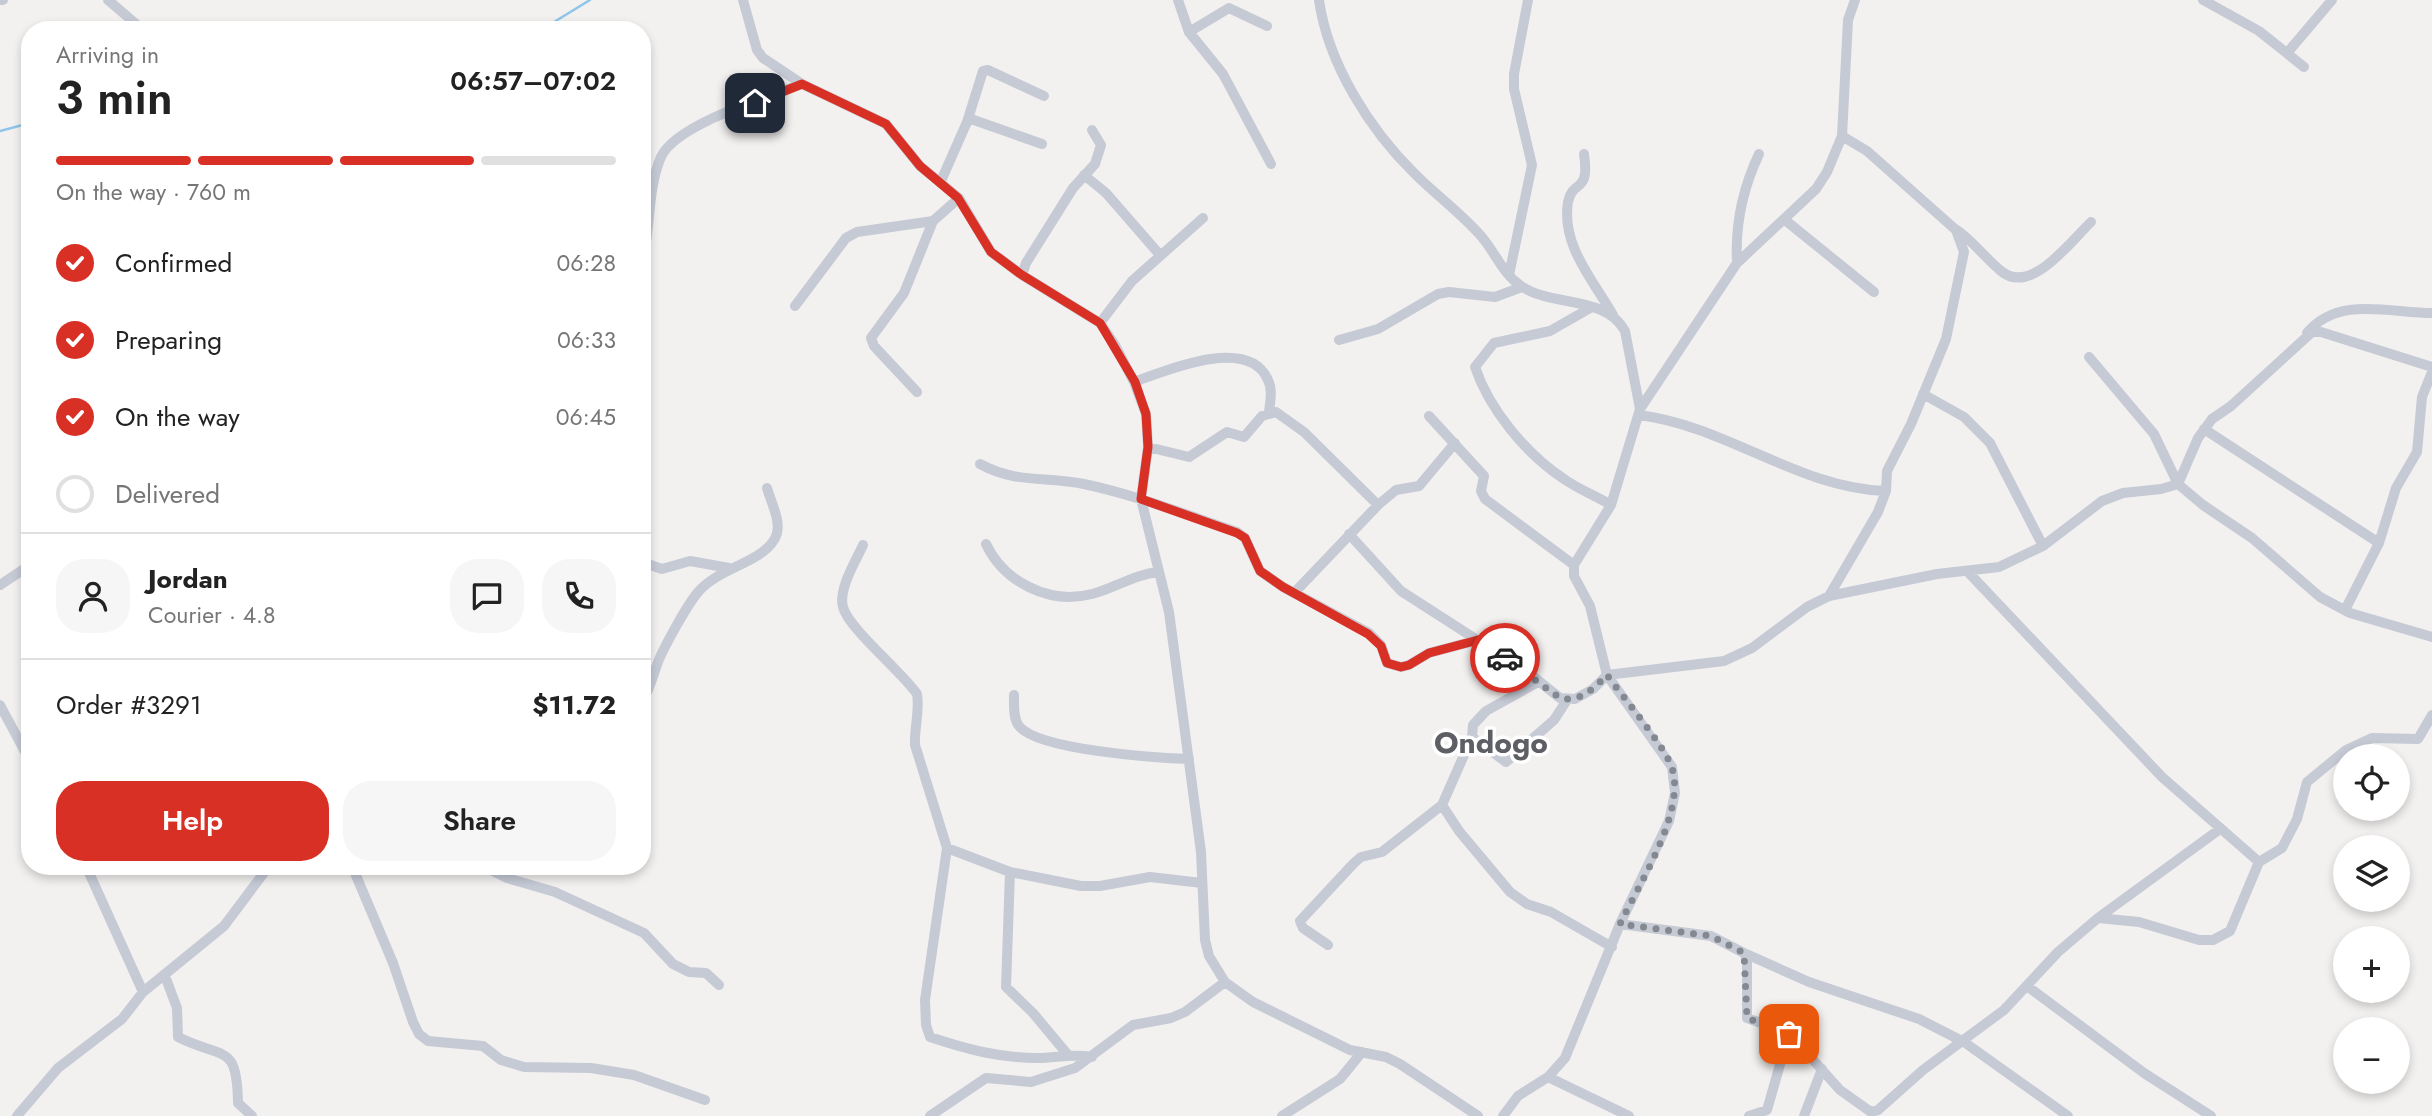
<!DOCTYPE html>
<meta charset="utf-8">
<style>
body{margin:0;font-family:Jost,sans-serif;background:#f6f6f6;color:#222;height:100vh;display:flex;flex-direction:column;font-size:26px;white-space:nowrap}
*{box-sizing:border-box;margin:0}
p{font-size:23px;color:#767676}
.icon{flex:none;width:38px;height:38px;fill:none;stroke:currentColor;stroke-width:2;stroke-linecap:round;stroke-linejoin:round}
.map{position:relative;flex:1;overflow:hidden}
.drawer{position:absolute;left:21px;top:21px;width:630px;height:854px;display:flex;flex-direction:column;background:#fff;border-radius:28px;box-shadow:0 4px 10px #0003}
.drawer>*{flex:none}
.fabs{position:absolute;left:2333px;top:744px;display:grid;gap:14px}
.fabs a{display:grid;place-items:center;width:77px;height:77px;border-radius:50%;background:#fff;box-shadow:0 4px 10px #0003;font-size:35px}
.pin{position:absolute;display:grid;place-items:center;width:60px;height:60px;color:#fff;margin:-30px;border-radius:14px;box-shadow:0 4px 10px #0006}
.courier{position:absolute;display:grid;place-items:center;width:70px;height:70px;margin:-35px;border:5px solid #d93025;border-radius:50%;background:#fff;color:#222;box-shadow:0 2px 9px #0007}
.head em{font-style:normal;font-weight:600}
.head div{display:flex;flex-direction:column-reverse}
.head{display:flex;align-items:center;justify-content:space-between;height:119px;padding:0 35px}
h1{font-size:46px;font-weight:600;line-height:52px}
.bar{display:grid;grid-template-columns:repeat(4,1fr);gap:10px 7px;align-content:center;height:84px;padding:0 35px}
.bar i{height:9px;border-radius:5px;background:#e0e0e0}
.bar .current{background:#d93025}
.bar p{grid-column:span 4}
.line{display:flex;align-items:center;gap:18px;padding:0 35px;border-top:2px solid #e0e0e0}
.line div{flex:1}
.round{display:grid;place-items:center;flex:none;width:74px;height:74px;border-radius:28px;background:#f6f6f6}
ol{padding:0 35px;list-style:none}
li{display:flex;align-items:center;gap:21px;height:77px}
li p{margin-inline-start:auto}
li .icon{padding:7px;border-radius:50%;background:#d93025;color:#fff;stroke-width:4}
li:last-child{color:#767676}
li i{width:38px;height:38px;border:4px solid #e0e0e0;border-radius:50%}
.button{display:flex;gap:14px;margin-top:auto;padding:14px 35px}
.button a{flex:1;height:80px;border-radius:28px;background:#d93025;color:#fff;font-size:28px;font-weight:600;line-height:80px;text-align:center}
.button a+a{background:#f6f6f6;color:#222}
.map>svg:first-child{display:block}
</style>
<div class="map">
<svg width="2432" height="1116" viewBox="0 0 2432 1116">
<rect width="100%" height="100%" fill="#f3f1f0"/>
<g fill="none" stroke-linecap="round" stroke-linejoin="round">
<path stroke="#8fc5ea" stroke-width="2.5" d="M 430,30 L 441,25 L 448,30
M 541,30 L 590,0
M 0,131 L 30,123"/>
<path stroke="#c5cad5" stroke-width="10" d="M 0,0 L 3,0
M 108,0 L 143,30
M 743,0 L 757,50 L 763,58 L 802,84 L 886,124 L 920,166 L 959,198 L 991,252 L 1022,275 L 1100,323 L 1115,345 L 1134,382 L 1146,414 L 1148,447 L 1141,499 L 1169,612 L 1201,852 L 1205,940 L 1209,956 L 1225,982 L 1253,1002 L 1350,1050 L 1386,1057 L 1400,1064 L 1478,1116
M 1178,0 L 1189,32 L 1223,74 L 1271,164
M 1319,0 C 1328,64 1370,130 1415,174 C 1436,195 1462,214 1481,236 C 1495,252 1503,274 1521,286 C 1551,307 1606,295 1625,331 L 1640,409
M 2203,0 L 2259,31 L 2304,67
M 1189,32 L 1229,8 L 1267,26
M 2288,52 L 2332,0
M 967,122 L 983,71 L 988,70 L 1044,96
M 1584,154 C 1590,195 1573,178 1568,202 C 1561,245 1593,280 1613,315
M 1084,175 L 1106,193 L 1160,255
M 941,181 L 967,122 L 971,119 L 1042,144
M 1785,220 L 1874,292
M 1957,230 C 1973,241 1985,258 2001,271 C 2031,296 2070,242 2091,222
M 646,242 C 650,215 650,182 661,157 C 676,124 768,97 802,84
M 1737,263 C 1735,226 1743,188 1759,154
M 1022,275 L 1026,263 L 1073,188 L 1095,164 L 1101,145 L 1092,130
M 1509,275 L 1532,165 L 1514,89 L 1514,74 L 1528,0
M 795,306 L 846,238 L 857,232 L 933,221
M 1592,307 L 1550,331 L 1494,343 L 1475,367 C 1489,409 1526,454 1564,479 C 1578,489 1596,496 1611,505
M 1100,323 L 1132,281 L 1203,218
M 2307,333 C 2338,295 2390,313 2432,313
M 1339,340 L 1378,329 L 1438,294 L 1449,292 L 1495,297 L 1522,287
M 2089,357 L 2154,434 L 2178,484 L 2203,505 L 2252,538 L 2320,597 L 2350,613 L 2432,637
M 1134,382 C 1167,370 1249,335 1268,380 C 1273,390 1270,402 1269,412
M 917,392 L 874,346 L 871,338 L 904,293 L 933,221 L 959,198
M 1923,394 L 1964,417 L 1990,443 L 2043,546
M 1639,415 C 1727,426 1798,488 1886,491
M 1429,416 L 1484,476 L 1481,491 L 1485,499 L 1574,565
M 2204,429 L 2379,543
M 1148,447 L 1189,457 L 1227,432 L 1244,437 L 1262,416 L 1276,412 L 1304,432 L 1378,505
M 980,464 C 1017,484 1045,476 1084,484 C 1136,495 1187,515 1237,532 L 1245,538 L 1260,571 L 1283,587 L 1369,633 L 1381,645 L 1387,663 L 1401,667 L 1409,665 L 1429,653 L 1478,640
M 1349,534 L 1401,591 L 1530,674 L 1560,698 L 1575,699 L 1593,689 L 1607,675 L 1724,661 L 1752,648 L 1807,607 L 1829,596 L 1937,574 L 1999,567 L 2043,546 L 2102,501 L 2123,493 L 2161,489 L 2178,484 L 2198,438 L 2212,419 L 2231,406 L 2312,332 L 2321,332 L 2432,367
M 986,544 C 1004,582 1049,605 1092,594 C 1115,588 1135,574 1159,572
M 863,545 C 856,561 838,589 843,607 C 848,628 902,672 917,694 C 920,712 914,728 915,745 L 947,848 L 1010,872 L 1081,886 L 1100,886 L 1150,877 L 1202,883
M 642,562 L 662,569 L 690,561 L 729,568
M 1968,572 L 2162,777 L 2259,862 L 2230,931 L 2213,940 L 2199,940 L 2139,922 L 2098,918
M 0,585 L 30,565
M 1294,593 L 1378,505 L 1396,490 L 1419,486 L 1455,443
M 1829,596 L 1878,512 L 1886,491 L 1887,471 L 1911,424 L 1946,339 L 1964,252 L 1956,230 L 1867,151 L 1842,136
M 2345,610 L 2379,543 L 2396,488 L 2417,452 L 2422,397 L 2432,372
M 1014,695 C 1014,704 1013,719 1019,726 C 1038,750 1157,758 1189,759
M 642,702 C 650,688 653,676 658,662 C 664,647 688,603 699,591 C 719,568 760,563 774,540 C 784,525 771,503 767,488
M 0,705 L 30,761
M 1472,737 L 1506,762 L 1554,720 L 1567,700
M 1442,805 L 1459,831 L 1510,892 L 1527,904 L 1551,912 L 1612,947
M 947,848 L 925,1000 L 926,1025 L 930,1037 C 966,1049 999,1058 1037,1058 C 1056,1058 1073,1053 1092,1057
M 2259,862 L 2282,848 L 2297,819 L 2307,782 L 2346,750 L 2372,738 L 2418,739 L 2432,715
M 86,866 L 143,992
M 352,866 L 393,963 L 413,1022 L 419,1034 L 428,1041 L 483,1046 L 501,1060 L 524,1067 L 591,1068 L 634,1075 L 705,1100
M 483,866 L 507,878 L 555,892 L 644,933 L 673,964 L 689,972 L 706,973 L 719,985
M 1010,872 L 1006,987 L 1033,1013 L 1068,1055
M 1620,924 L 1711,936 L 1744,953 L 1747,960 L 1747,1018 L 1789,1033 L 1840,1090 L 1871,1112 L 1878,1110 L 1923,1070 L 2004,1010 L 2058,952 L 2098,918 L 2220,829
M 1328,945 L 1303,928 L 1300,921 L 1354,863 L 1361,857 L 1382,852 L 1442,805 L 1472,737 L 1473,725 L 1486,711 L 1538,682
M 1744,953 L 1809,982 L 1919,1019 L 1964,1042 L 2068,1116
M 165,976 L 177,1008 L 178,1037 C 224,1060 237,1042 238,1103 L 252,1116
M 2027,986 L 2144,1073 L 2211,1116
M 1548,1077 L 1629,1116
M 17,1116 L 58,1068 L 122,1019 L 143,992 L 224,926 L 269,866
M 930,1116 L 986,1078 L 1031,1082 L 1075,1068 L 1133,1025 L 1171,1018 L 1185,1012 L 1225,982
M 1282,1116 L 1340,1079 L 1362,1052
M 1503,1116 L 1518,1096 L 1548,1077 L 1565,1058 L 1620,924 L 1669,821 L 1675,793 L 1672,767 L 1607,675 L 1590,606 L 1574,576 L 1574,565 L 1611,505 L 1640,409 L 1737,263 L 1816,189 L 1827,172 L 1842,136 L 1848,20 L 1855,0
M 1749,1116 L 1767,1110 L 1789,1033
M 1804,1116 L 1822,1069"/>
</g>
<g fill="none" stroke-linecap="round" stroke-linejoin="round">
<path stroke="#848891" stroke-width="7" stroke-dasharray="0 12.6" d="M 1505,658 L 1560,698 C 1580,703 1594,688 1607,675 C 1622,696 1665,746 1672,768 C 1686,812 1639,884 1620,924 L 1711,936 L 1744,953 L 1747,1018 L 1789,1034"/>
<path stroke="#d93025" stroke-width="9" d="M 755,103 L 802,84 L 886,124 L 920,166 L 958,198 L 991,252 L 1022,275 L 1100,323 L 1135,382 L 1146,414 L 1148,447 L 1141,499 L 1237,533 L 1245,538 L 1260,571 L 1283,587 L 1368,634 L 1381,646 L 1387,663 L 1401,667 L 1409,665 L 1429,653 L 1478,640 L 1505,658"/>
</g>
<g text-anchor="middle" stroke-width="7" stroke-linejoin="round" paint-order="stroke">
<g font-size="30" font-weight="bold" fill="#5d5f65" stroke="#fff">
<text x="1491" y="753">Ondogo</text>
</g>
</g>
</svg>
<div class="fabs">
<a><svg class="icon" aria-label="locate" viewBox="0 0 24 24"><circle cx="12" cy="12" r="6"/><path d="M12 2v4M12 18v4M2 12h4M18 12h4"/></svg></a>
<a><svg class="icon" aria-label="layers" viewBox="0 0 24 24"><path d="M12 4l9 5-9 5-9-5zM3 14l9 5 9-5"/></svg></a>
<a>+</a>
<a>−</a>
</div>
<div class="pin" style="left:1789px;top:1034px;background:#ea580c"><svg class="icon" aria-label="bag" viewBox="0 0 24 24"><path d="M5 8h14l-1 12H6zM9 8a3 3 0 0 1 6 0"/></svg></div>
<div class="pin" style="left:755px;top:103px;background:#1f2937"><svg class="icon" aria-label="home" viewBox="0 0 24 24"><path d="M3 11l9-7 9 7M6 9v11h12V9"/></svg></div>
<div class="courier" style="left:1505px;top:658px"><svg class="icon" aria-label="car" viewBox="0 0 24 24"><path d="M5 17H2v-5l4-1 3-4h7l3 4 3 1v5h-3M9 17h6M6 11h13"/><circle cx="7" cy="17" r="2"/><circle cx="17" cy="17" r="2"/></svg></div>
<section class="drawer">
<div class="head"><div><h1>3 min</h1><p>Arriving in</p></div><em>06:57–07:02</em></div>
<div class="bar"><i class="current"></i><i class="current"></i><i class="current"></i><i></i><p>On the way · 760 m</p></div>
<ol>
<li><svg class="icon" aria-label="check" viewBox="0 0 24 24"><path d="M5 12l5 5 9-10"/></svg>Confirmed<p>06:28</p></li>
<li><svg class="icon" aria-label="check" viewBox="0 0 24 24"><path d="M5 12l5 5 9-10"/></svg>Preparing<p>06:33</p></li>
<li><svg class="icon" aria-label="check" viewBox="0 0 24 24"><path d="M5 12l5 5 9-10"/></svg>On the way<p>06:45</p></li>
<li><i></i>Delivered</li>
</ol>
<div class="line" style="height:126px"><a class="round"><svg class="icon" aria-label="person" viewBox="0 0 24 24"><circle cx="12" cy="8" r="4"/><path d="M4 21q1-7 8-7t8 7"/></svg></a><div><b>Jordan</b><p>Courier · 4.8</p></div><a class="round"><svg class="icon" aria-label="chat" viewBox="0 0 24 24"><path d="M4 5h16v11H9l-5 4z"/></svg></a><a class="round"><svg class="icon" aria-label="phone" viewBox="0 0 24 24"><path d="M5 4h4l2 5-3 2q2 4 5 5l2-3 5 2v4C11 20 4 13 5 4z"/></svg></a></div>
<div class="line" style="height:91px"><div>Order #3291</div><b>$11.72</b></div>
<div class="button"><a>Help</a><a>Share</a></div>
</section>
</div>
